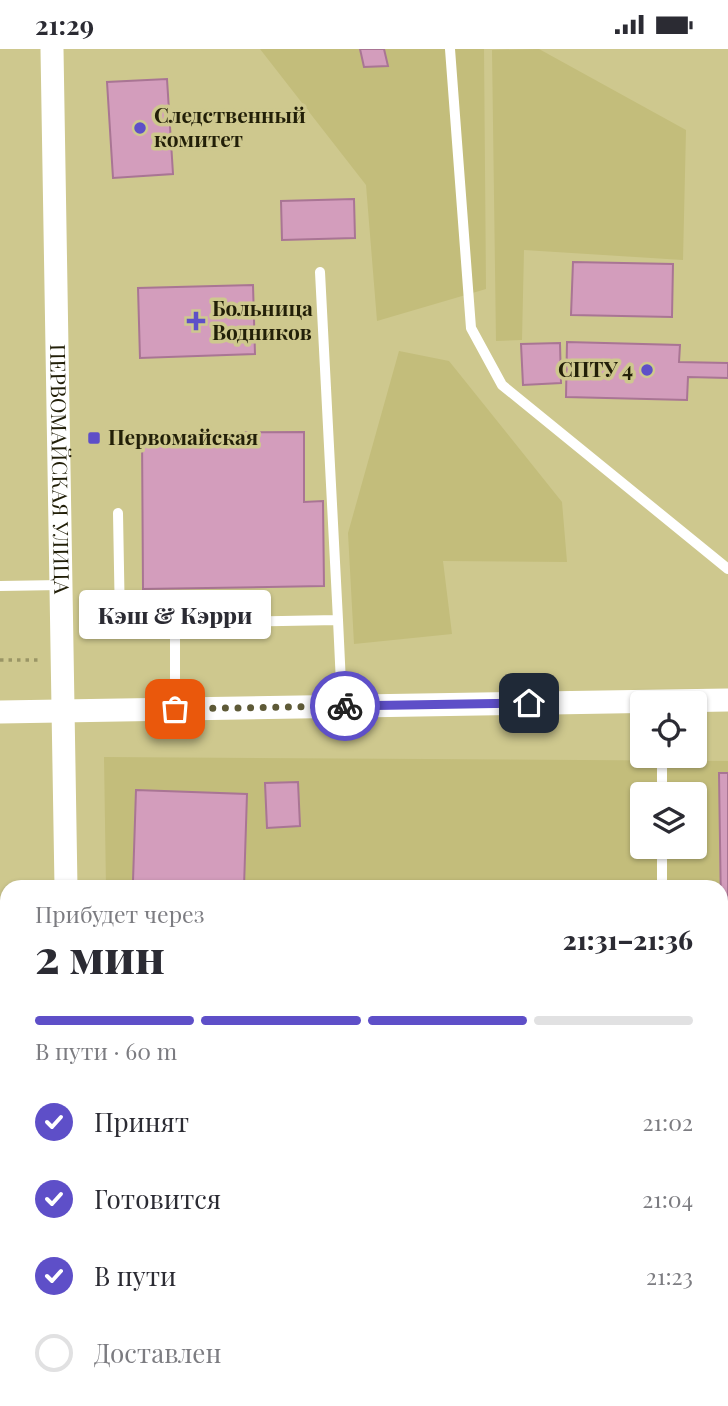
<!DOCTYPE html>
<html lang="ru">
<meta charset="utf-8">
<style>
body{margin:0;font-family:"Playfair Display",serif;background:#f7f7f7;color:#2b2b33;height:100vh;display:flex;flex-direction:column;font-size:26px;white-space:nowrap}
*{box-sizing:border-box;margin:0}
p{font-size:23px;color:#7c7c81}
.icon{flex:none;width:38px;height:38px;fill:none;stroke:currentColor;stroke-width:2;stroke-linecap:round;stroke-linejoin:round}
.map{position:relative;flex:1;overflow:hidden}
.drawer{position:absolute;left:0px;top:831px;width:728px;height:527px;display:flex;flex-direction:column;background:#fff;border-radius:21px 21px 0 0;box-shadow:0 2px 5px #0004}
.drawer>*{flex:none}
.fabs{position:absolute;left:630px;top:642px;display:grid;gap:14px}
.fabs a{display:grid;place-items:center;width:77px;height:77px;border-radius:7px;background:#fff;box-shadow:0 2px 5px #0004;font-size:35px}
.pin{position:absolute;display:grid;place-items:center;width:60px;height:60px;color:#fff;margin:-30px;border-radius:14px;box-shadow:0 4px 10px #0006}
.courier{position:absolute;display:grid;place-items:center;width:70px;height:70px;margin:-35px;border:5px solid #5e4fc8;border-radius:50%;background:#fff;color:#222;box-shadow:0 2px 9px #0007}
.bubble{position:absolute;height:49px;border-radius:7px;background:#fff;box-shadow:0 2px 5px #0004;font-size:23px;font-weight:800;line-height:49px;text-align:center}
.summary em{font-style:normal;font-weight:800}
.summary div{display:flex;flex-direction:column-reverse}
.summary{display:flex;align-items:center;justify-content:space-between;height:119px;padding:0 35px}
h1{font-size:46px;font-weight:800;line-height:52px}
.bar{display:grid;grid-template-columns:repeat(4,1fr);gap:10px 7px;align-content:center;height:84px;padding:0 35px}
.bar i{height:9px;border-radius:5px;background:#e1e1e2}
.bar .active{background:#5e4fc8}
.bar p{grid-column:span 4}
ol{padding:0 35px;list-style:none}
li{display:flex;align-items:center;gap:21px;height:77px}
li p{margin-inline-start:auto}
li .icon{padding:7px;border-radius:50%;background:#5e4fc8;color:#fff;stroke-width:4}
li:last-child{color:#7c7c81}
li i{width:38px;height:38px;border:4px solid #e1e1e2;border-radius:50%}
.status{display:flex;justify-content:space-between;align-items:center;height:49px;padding:0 35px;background:#fff;direction:ltr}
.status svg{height:19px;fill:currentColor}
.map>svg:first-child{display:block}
</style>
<div class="status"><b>21:29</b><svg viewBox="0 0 49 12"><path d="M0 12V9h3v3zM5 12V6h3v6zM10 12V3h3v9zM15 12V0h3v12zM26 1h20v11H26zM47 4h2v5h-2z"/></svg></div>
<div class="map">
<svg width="728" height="1357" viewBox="0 0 728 1357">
<rect width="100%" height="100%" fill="#cec88e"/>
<path fill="#c3bd7b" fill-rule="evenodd" d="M 260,0 L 484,0 L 486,240 L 377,272 L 366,136 Z
M 539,0 L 686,81 L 683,211 L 524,201 L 522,291 L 496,292 L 492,1 Z
M 399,302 L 449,312 L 562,453 L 567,513 L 443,512 L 452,585 L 354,595 L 348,484 Z
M 104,708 L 728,712 L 728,1357 L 255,1357 L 255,1351 L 721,1351 L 721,838 L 106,838 ZM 642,746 L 695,746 L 695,798 L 642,798 Z"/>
<path fill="#d39dbc" stroke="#a97594" stroke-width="2" d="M 360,0 L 384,0 L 388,17 L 364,18 Z
M 167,30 L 173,125 L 113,129 L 107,33 Z
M 354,150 L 355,189 L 282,191 L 281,152 Z
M 573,213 L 673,215 L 672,268 L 571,266 Z
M 253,236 L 255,305 L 140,309 L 138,239 Z
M 567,293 L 680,296 L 679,313 L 728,314 L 728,329 L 688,328 L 687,351 L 566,348 Z
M 560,294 L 561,334 L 523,336 L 521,295 Z
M 304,383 L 304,453 L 323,452 L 324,537 L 143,540 L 142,384 Z
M 719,724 L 728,724 L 728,859 L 721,860 Z
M 298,733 L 300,777 L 267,779 L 265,734 Z
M 136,741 L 247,745 L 244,838 L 169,838 L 170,833 L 133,832 Z
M 721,902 L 728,902 L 728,1089 L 721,1089 Z
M 721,1111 L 728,1111 L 728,1342 L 721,1342 Z
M 288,1351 L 331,1351 L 331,1357 L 288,1357 Z
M 621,1351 L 668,1351 L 667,1357 L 621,1357 Z"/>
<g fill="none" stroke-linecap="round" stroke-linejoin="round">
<path stroke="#9a9566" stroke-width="3.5" stroke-dasharray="3.5 5" stroke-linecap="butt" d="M 0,611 L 40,611"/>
<path stroke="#fff" stroke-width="10" d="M 450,0 L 471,279 L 502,336 L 728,520
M 320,223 L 338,571
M 118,464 L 120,574 L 175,574
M 0,537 L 61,536
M 175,660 L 175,574 L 338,571 L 342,656
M 662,746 L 662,707
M 662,838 L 662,798
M 0,912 L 7,912"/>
<path stroke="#fff" stroke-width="19" d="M 205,1351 L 205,1357"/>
<g stroke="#fff" stroke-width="23">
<path id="s1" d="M 52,0 L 66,838"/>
<path d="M 0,663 L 728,651"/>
<path d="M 76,1351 L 76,1357"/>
</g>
</g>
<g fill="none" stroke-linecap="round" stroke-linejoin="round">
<path stroke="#5e5a37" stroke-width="7" stroke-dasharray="0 12.6" d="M 175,660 L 345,657"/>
<path stroke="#5e4fc8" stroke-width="9" d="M 345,657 L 529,654"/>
</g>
<g fill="#5e4fc8" stroke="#cec88e" stroke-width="2.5">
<circle cx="140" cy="79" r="7"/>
<path d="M192.5 261.5h7v7h7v7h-7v7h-7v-7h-7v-7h7z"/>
<circle cx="647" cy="321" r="7"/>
<rect x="87" y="382" width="14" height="14" rx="3.5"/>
</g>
<g text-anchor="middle" stroke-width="7" stroke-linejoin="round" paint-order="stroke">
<g font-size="21" font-weight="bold" fill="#221f08" stroke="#cec88e" text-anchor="start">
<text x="154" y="74">Следственный<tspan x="154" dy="24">комитет</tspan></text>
<text x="212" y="267">Больница<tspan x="212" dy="24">Водников</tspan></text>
<text x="633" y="328" text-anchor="end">СПТУ 4</text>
<text x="108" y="396">Первомайская</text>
</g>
<g font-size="21" fill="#221f08" stroke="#cec88e">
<text dy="7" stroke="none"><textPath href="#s1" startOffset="420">ПЕРВОМАЙСКАЯ УЛИЦА</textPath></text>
</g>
</g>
</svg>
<div class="fabs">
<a><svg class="icon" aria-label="locate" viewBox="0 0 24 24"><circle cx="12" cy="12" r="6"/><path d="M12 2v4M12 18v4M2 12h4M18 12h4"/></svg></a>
<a><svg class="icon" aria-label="layers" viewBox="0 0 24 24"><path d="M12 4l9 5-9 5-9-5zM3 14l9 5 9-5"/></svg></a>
</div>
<div class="pin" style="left:175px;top:660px;background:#ea580c"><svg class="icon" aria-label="bag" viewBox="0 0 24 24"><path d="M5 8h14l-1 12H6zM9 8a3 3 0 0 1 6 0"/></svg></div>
<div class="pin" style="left:529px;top:654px;background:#1f2937"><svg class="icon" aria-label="home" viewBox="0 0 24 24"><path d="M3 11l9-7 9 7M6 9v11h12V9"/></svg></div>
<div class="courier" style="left:345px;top:657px"><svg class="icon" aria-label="bike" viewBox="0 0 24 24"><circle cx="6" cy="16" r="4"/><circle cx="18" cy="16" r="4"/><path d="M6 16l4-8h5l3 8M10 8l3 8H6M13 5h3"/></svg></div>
<div class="bubble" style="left:79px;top:541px;width:192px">Кэш &amp; Кэрри</div>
<section class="drawer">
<div class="summary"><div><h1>2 мин</h1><p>Прибудет через</p></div><em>21:31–21:36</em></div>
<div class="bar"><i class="active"></i><i class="active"></i><i class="active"></i><i></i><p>В пути · 60 m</p></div>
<ol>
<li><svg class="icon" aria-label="check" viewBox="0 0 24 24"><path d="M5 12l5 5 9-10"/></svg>Принят<p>21:02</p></li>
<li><svg class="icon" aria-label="check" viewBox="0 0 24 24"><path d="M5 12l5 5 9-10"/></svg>Готовится<p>21:04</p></li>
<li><svg class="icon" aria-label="check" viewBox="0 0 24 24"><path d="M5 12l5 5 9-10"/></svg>В пути<p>21:23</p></li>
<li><i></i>Доставлен</li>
</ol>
</section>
</div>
